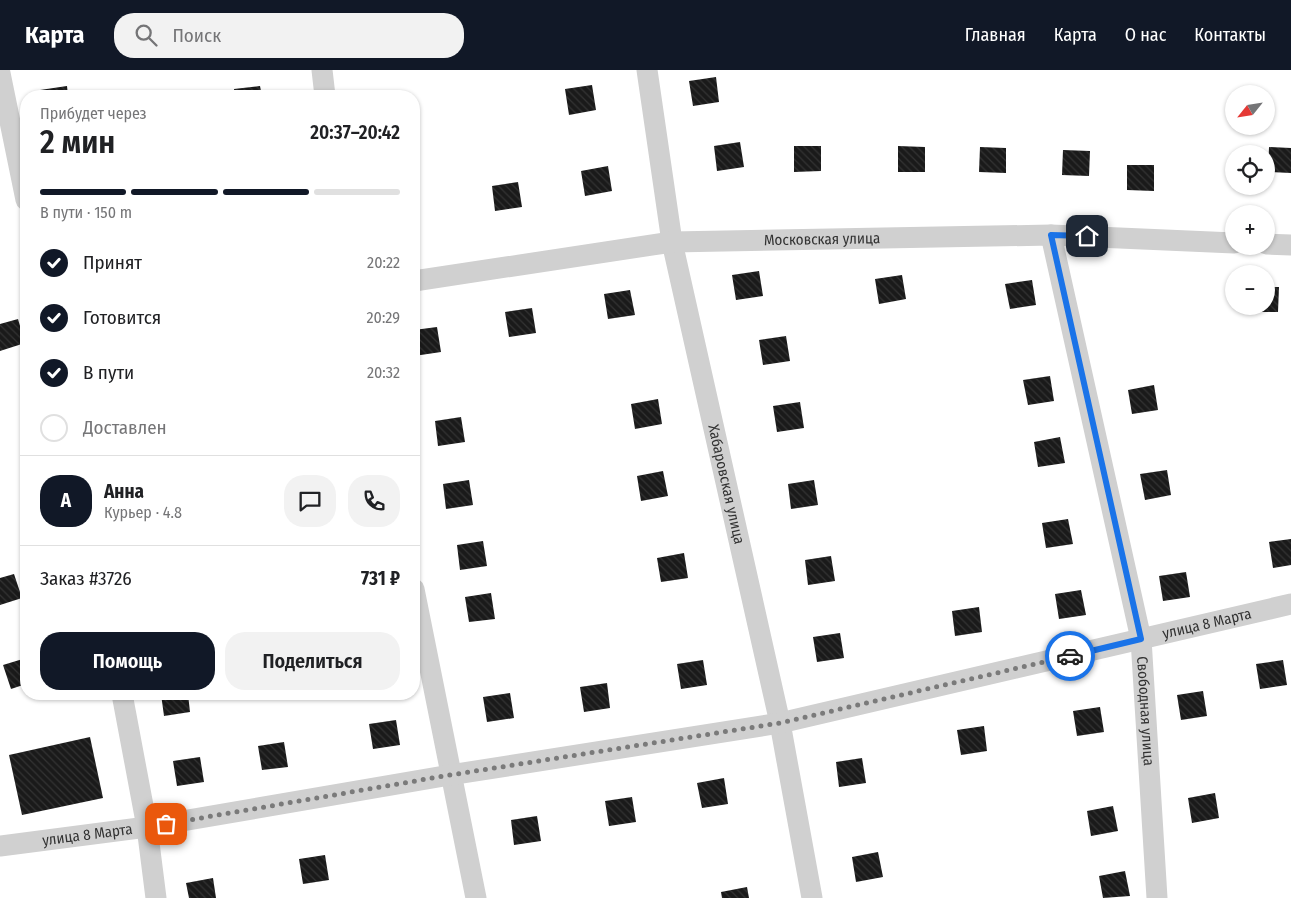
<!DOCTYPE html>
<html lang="ru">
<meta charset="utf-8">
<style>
body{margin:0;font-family:"Fira Sans Condensed",sans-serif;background:#f2f2f2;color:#202124;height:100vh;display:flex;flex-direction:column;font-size:19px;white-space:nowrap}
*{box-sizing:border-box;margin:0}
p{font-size:16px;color:#757577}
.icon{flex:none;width:28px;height:28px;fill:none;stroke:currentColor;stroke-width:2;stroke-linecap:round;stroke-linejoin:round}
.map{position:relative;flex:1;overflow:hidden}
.side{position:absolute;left:20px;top:20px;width:400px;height:610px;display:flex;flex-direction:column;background:#fff;border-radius:20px;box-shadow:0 1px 4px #0004}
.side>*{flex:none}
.needle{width:32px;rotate:240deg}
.controls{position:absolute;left:1225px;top:15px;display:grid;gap:10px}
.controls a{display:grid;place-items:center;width:50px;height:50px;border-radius:50%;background:#fff;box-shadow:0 1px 4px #0004;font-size:25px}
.pin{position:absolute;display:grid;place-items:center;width:42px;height:42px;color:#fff;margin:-21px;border-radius:10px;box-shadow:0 2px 8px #0006}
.courier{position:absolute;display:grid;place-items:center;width:50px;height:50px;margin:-25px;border:4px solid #1a73e8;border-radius:50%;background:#fff;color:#222;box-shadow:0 1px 6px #0007}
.overview em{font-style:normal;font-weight:600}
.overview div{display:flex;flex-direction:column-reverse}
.overview{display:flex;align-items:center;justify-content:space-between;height:85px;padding:0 20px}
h1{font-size:32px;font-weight:600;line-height:38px}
.bar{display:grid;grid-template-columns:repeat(4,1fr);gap:8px 5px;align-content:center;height:60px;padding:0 20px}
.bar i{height:6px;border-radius:4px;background:#e0e0e0}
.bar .active{background:#111827}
.bar p{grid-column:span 4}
.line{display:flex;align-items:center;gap:12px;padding:0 20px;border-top:1px solid #e0e0e0}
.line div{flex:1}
.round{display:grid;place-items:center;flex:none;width:52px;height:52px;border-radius:20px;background:#f2f2f2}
ol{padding:0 20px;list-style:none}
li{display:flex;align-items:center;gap:15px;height:55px}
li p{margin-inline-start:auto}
li .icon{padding:5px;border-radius:50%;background:#111827;color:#fff;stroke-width:4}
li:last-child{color:#757577}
li i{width:28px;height:28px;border:2px solid #e0e0e0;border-radius:50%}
.cta{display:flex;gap:10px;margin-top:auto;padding:10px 20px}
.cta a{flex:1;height:58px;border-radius:20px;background:#111827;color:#fff;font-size:20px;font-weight:600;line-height:58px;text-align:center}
.cta a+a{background:#f2f2f2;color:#202124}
header{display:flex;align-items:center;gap:30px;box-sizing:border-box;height:70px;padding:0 25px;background:#111827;color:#fff}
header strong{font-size:24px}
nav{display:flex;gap:28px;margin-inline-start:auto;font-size:18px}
.search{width:350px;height:45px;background:#f2f2f2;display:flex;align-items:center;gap:12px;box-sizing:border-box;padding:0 18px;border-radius:20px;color:#757577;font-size:19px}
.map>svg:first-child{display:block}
</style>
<header>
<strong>Карта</strong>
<div class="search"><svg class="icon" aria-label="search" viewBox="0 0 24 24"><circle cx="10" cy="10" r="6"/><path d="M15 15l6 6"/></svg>Поиск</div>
<nav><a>Главная</a><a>Карта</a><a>О нас</a><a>Контакты</a></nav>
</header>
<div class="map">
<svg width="1291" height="828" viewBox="0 0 1291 828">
<defs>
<pattern id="building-back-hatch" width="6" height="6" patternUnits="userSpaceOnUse" patternTransform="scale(1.25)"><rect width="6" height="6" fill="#1a1a1a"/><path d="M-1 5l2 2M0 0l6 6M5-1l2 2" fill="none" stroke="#333"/></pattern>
</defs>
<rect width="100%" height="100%" fill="#fff"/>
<path fill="url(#building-back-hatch)" d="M 716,7 L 719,32 L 693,36 L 689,11 Z
M 592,15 L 596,40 L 569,45 L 565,19 Z
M 67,16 L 68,26 L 41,26 L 40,20 Z
M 260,16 L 262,26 L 235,26 L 234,19 Z
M 740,72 L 744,97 L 717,101 L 714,76 Z
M 794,76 L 821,76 L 821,101 L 794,102 Z
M 898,76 L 925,77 L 925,102 L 898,102 Z
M 980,77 L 1006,78 L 1006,103 L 979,102 Z
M 1269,77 L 1291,78 L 1291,103 L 1268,102 Z
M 1063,80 L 1090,81 L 1089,106 L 1062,105 Z
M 1127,95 L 1154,95 L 1154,121 L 1127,120 Z
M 608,96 L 612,121 L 585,126 L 581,101 Z
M 518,112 L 522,137 L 495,141 L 492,116 Z
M 414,135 L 418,154 L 414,154 Z
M 759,201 L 763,226 L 736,230 L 732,205 Z
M 902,205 L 906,229 L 879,234 L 875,209 Z
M 1032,210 L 1036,235 L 1010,239 L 1005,214 Z
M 1266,217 L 1279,217 L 1278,242 L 1251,242 L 1251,236 L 1266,236 Z
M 630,220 L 635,245 L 608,249 L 604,224 Z
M 532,238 L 536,263 L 509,267 L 505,242 Z
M 18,249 L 25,273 L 0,281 L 0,254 Z
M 437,257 L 441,282 L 414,286 L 414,260 Z
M 786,266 L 790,291 L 763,295 L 759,270 Z
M 1050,306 L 1054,331 L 1028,335 L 1023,310 Z
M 1154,315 L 1158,340 L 1132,344 L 1128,320 Z
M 658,329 L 662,354 L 635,359 L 631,334 Z
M 800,332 L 804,358 L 777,362 L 773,336 Z
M 461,347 L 465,372 L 438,376 L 435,351 Z
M 1060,367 L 1065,393 L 1038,397 L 1034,372 Z
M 1167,400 L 1171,425 L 1145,430 L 1140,404 Z
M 663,401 L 668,426 L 641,431 L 637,406 Z
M 469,410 L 473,435 L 446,439 L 443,414 Z
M 814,410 L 818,435 L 791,439 L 788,414 Z
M 1068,449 L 1073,474 L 1046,478 L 1042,453 Z
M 1291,469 L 1291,495 L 1273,498 L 1269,472 Z
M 483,471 L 487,496 L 460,500 L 457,475 Z
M 684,483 L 688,508 L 661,512 L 657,488 Z
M 831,486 L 835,511 L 808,515 L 805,490 Z
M 1186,502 L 1190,527 L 1163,531 L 1159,506 Z
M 14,504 L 22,528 L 0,535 L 0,508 Z
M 1081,520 L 1086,545 L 1059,549 L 1055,524 Z
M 491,523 L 495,549 L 469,552 L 465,527 Z
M 979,537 L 982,562 L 955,566 L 952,541 Z
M 840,563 L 844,588 L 817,592 L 813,567 Z
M 26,588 L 26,614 L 11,619 L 3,595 Z
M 703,590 L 707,615 L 681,619 L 677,594 Z
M 1283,590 L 1287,615 L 1260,619 L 1256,594 Z
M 607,613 L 610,638 L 584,642 L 580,617 Z
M 1203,621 L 1207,646 L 1181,650 L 1177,625 Z
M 510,623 L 514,648 L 487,652 L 483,627 Z
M 161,624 L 188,624 L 190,642 L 164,646 Z
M 1100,637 L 1104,662 L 1077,666 L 1073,641 Z
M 396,650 L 400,675 L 373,679 L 369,654 Z
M 984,656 L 987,681 L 961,685 L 957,660 Z
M 90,667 L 103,728 L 22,745 L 9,685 Z
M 284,672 L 288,697 L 262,700 L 258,676 Z
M 200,687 L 204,712 L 177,716 L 173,691 Z
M 862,688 L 866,713 L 839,717 L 836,692 Z
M 724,708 L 728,734 L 702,738 L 697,713 Z
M 1215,723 L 1219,748 L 1192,753 L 1188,728 Z
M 632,727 L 636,752 L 609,756 L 605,731 Z
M 1113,736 L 1118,761 L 1091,766 L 1087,741 Z
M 537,746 L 541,771 L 514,775 L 511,750 Z
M 878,782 L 883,807 L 856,812 L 852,787 Z
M 325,785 L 329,810 L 303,814 L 299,789 Z
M 1125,801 L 1130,826 L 1103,828 L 1099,806 Z
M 213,808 L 216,828 L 189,828 L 186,813 Z
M 747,817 L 749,828 L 722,828 L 721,822 Z"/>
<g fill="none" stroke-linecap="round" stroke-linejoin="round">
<g stroke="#d0d0d0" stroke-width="21">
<path d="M 322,0 L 325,26"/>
<path id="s1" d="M 647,0 L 672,172 L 780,653 L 812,828"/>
<path d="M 0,3 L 26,130"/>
<path id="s2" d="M 1051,165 L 1141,569 L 1157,828"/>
<path d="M 1266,174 L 1291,175"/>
<path id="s3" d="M 414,211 L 672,172 L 1051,165 L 1234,173"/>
<path d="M 414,519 L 476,828"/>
<path d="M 122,624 L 147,757 L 156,828"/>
<path id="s4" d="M 0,776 L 147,757 L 450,705 L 780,653 L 1291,534"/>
</g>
</g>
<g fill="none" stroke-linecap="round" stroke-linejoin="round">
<path stroke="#7a7a7a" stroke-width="5" stroke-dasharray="0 9" d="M 166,754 L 450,705 L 780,653 L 1070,586"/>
<path stroke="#1a73e8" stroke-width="6" d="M 1070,586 L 1141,569 L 1051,165 L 1087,166"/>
</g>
<g text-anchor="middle" stroke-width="5" stroke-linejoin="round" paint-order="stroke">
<g font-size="15" fill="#333" stroke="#fff">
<text dy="5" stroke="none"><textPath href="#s3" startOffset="411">Московская улица</textPath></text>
<text dy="5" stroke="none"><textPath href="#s1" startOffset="422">Хабаровская улица</textPath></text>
<text dy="5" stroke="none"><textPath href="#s4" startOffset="1228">улица 8 Марта</textPath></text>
<text dy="5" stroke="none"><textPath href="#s2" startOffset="486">Свободная улица</textPath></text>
<text dy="5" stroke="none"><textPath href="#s4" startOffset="88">улица 8 Марта</textPath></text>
</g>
</g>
</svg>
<div class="controls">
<a><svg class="needle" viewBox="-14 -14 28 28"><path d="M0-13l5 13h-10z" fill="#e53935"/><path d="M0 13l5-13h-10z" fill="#757577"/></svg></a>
<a><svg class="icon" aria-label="locate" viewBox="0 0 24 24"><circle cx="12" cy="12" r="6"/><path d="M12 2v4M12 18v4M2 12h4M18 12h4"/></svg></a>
<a>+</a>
<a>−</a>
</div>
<div class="pin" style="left:166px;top:754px;background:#ea580c"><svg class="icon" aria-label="bag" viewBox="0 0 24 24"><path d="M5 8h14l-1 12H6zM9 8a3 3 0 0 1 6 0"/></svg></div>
<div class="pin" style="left:1087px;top:166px;background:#1f2937"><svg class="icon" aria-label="home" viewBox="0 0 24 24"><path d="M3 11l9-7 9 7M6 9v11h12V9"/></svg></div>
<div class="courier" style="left:1070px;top:586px"><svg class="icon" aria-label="car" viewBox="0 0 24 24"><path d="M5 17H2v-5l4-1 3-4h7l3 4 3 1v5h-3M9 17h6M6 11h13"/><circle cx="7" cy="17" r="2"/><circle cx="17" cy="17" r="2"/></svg></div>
<section class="side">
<div class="overview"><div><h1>2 мин</h1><p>Прибудет через</p></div><em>20:37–20:42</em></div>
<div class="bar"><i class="active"></i><i class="active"></i><i class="active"></i><i></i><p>В пути · 150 m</p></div>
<ol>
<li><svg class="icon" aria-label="check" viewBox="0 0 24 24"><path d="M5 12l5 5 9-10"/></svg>Принят<p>20:22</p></li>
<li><svg class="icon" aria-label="check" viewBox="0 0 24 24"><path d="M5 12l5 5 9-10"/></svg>Готовится<p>20:29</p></li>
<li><svg class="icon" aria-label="check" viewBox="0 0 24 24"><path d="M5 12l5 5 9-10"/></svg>В пути<p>20:32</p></li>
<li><i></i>Доставлен</li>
</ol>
<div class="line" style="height:90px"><b class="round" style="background:#111827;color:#fff">А</b><div><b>Анна</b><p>Курьер · 4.8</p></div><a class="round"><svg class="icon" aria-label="chat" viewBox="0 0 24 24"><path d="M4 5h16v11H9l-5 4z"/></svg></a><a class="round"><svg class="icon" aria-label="phone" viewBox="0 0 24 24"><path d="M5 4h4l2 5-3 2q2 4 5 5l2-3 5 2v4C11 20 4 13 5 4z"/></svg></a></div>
<div class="line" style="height:65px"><div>Заказ #3726</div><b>731 ₽</b></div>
<div class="cta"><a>Помощь</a><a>Поделиться</a></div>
</section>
</div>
